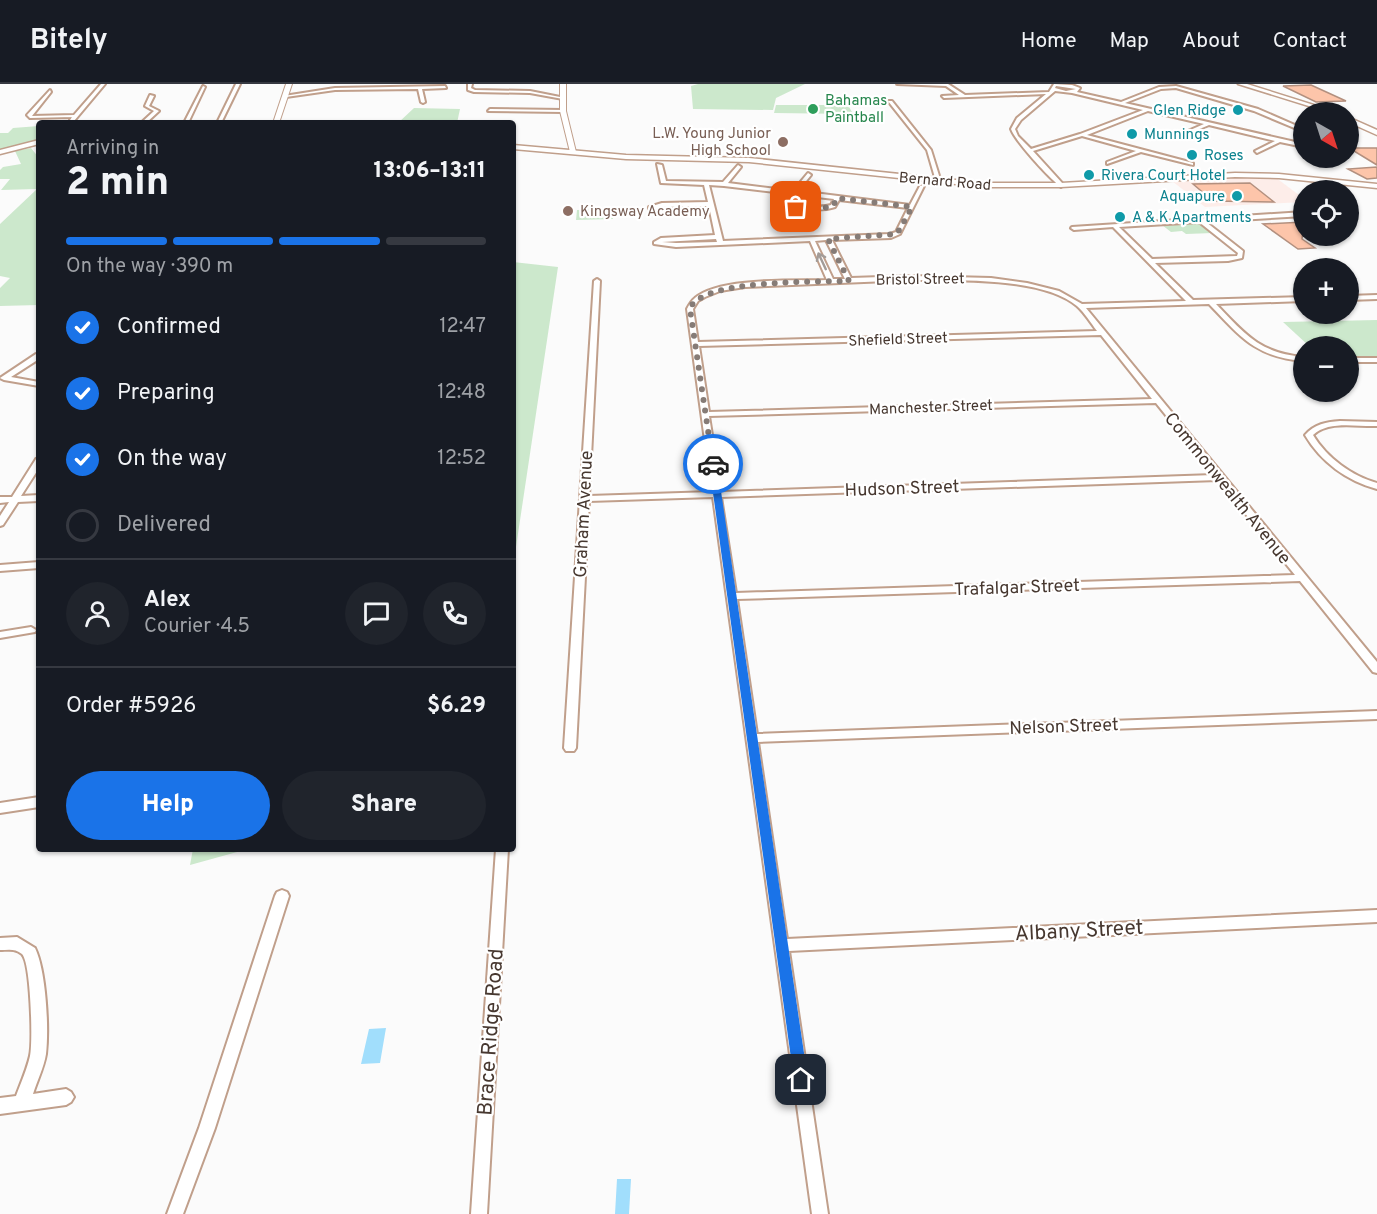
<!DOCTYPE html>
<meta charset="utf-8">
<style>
body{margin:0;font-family:Overpass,sans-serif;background:#20242c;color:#f1f3f6;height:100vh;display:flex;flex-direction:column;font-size:22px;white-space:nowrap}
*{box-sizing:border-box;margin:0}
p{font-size:20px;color:#9ea1a6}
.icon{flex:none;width:33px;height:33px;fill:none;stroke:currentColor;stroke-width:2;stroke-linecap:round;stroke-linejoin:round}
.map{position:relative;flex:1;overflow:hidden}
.drawer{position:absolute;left:36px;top:36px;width:480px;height:732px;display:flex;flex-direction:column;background:#171b24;border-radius:6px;box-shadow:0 2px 4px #0004}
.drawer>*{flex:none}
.needle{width:39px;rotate:141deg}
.controls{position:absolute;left:1293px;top:18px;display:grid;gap:12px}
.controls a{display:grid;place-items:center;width:66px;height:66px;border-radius:50%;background:#171b24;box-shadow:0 2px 4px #0004;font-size:30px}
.pin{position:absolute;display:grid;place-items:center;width:51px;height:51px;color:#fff;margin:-26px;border-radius:12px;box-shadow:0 3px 9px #0006}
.courier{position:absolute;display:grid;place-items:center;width:60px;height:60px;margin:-30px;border:4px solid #1a73e8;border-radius:50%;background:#fff;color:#222;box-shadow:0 2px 8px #0007}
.head em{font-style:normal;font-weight:800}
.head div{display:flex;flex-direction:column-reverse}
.head{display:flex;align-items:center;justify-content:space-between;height:102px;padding:0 30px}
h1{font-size:39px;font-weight:800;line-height:45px}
.bar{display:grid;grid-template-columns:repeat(4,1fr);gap:9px 6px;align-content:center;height:72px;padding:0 30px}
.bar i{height:8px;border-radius:4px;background:#363941}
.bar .selected{background:#1a73e8}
.bar p{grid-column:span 4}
.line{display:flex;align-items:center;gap:15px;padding:0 30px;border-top:2px solid #363941}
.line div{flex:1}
.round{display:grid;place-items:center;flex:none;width:63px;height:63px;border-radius:32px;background:#20242c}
ol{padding:0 30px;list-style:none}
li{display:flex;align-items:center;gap:18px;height:66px}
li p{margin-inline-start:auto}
li .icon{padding:6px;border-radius:50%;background:#1a73e8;color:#fff;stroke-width:4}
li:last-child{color:#9ea1a6}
li i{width:33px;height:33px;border:3px solid #363941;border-radius:50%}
.cta{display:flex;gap:12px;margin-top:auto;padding:12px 30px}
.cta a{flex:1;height:69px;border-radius:36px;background:#1a73e8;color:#fff;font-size:24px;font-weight:800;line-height:69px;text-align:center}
.cta a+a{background:#20242c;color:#f1f3f6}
header{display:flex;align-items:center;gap:36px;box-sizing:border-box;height:84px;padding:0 30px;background:#171b24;border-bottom:2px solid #363941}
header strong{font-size:28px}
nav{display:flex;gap:33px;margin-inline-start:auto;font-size:21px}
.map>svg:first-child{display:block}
</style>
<header>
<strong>Bitely</strong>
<nav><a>Home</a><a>Map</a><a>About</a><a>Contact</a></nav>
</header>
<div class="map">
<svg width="1377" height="1130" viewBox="0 0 1377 1130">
<rect width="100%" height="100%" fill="#fbfbfb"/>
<path fill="#fdede9" d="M 1239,93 L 1275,93 L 1303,114 L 1303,118 L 1205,123 L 1172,97 Z"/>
<path fill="#cce8cc" d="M 698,0 L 805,0 L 776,14 L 773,26 L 693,25 L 691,2 Z
M 776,21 L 848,21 L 853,30 L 774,29 Z
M 414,24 L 460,25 L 457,39 L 398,39 Z
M 39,42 L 36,47 L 38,47 L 36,50 L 39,50 L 39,56 L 0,67 L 0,49 L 8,49 L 13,44 Z
M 31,64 L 39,74 L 39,221 L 0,222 L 0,204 L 10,194 L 0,192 L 0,140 L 37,105 L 1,106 L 10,95 L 0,95 L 0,86 L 3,83 L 21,80 L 15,67 Z
M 613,125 L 613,135 L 576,136 L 577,126 Z
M 1193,139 L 1203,141 L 1213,149 L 1186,150 L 1182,147 L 1171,148 L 1162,141 Z
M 513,178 L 558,183 L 513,483 Z
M 1377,236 L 1377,272 L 1349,272 L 1348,262 L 1309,262 L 1283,238 Z
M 193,765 L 248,765 L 190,781 Z"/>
<path fill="#a1defc" d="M 386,944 L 380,979 L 361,980 L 369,945 Z
M 617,1095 L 631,1095 L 629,1130 L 615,1130 Z"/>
<path fill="#fdc5aa" stroke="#b3907f" stroke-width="1.5" d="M 1311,1 L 1346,17 L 1316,18 L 1283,2 Z
M 1349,64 L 1377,64 L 1377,81 Z
M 1377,83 L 1377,94 L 1367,95 L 1348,85 Z
M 1250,99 L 1274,118 L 1213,117 L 1193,100 Z
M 1304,138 L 1302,155 L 1315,164 L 1298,165 L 1263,140 Z"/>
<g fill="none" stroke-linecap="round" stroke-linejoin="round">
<g stroke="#c09f8b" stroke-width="4">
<path id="minor" d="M 101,0 L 105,0 L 74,37 L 70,36 L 72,33 L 30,34 L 27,31 L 50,6 L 51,8 L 32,32 L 74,31 Z
M 236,0 L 240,0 L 221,39 L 217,39 Z
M 468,0 L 472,0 L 471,4 L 475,6 L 530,7 L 565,14 L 563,15 L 530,9 L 474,8 L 468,6 Z
M 897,0 L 948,0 L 965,11 L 1049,8 L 1054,0 L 1072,1 L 1080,4 L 1077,8 L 1121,18 L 1159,3 L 1176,2 L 1258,25 L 1304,45 L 1304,48 L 1254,27 L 1176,4 L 1161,5 L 1125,19 L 1304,60 L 1304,63 L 1280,58 L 1257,69 L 1255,67 L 1275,57 L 1209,41 L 1190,49 L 1188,47 L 1204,40 L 1148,27 L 1087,51 L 1193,79 L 1193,81 L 1141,68 L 1107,80 L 1107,78 L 1136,67 L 1082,52 L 1033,67 L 1063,100 L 1061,103 C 1049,94 1016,58 1011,45 L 1017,34 L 1046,10 L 944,14 L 942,12 L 959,11 L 946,2 ZM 1056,2 L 1076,5 L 1066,7 L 1055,4 ZM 1055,7 L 1072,9 L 1143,26 L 1080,50 L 1031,65 L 1018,52 L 1015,45 L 1021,36 Z
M 203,2 L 205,3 L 188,39 L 184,39 Z
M 445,2 L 446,4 L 422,5 L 425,18 L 423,19 L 421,18 L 418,5 L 335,6 L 286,13 L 284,12 L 335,4 Z
M 150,11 L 154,12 L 149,22 L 159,27 L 146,39 L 141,39 L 154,27 L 145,22 Z
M 888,17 L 892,17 L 931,66 L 941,98 L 936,97 L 927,66 Z
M 490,25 L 563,26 L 565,27 L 563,28 L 488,27 Z
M 657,80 L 662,81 L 666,97 L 723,98 L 738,81 L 741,83 L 728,99 L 793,107 L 808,89 L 811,91 L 798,107 L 910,121 L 920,102 L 924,102 L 900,150 L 891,154 L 832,156 L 851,194 L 912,192 L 991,194 L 1027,199 L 1059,207 L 1082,220 L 1186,217 L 1113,143 L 1074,146 L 1071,144 L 1072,143 L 1304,128 L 1304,132 L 1206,138 L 1243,167 L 1242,174 L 1228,177 L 1155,179 L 1193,216 L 1304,213 L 1304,217 L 1216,220 C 1245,250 1259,269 1304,273 L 1304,277 C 1255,273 1241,253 1209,220 L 1086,224 L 1377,578 L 1377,589 L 1373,588 L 1300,497 L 737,515 L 757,650 L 1377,627 L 1377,635 L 758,658 L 787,855 L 1377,826 L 1377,838 L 789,867 L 828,1130 L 812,1130 L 713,413 L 589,417 L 576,664 L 574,667 L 566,667 L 564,664 L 594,197 L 597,195 L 600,197 L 589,412 L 712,408 L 687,225 C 689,221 691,217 695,214 C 719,193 795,197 827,196 L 810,157 L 676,163 L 654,160 L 654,158 L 661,154 L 715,151 L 710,127 L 659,129 L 649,125 L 649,123 L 662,119 L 708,118 L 704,101 L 661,99 ZM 709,101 L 724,102 L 834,115 L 831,121 C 813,127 793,115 776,124 L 788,130 C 793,128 799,125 803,125 C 815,125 823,127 835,123 L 839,116 L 908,124 L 896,148 L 890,150 L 723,157 ZM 708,122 L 709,123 L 657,124 L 662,123 ZM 1199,138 L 1238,169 L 1237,172 L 1152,175 L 1119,143 ZM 716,155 L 717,158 L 676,159 L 662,158 ZM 826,156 L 845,195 L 833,195 L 815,157 ZM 912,196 C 955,196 1043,193 1077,222 C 1084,228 1091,239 1097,247 L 698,258 L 693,225 L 698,217 L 705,213 L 720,207 L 745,203 ZM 1101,251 L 1152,315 L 709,328 L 699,262 ZM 1156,319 L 1214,391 L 721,408 L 709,332 ZM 1218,396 L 1295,491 L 736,509 L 721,413 Z
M 1377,211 L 1377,215 L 1348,216 L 1348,212 Z
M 36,270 L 39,270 L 39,275 L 11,293 L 39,298 L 39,302 L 4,296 L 0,294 Z
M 1348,274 L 1377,274 L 1377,278 L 1348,278 Z
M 1340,337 L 1377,338 L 1377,342 C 1357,343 1329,336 1313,351 C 1327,374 1352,392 1377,399 L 1377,405 C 1347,397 1321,378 1305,351 C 1315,340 1326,338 1340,337 Z
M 39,374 L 39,384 L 21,412 L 39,411 L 39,417 L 18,418 L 3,441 L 0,442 L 0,432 L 9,418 L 0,419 L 0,413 L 12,413 L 36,375 Z
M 39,478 L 39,484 L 0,487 L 0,481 Z
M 31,543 L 36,546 L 35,548 L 0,554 L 0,548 Z
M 39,713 L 39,723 L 0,729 L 0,719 Z
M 496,765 L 508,765 L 487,1130 L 471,1130 Z
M 282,806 L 287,808 L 289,812 L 215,1044 L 183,1130 L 167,1130 L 199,1044 L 275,812 L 277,808 Z
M 17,853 L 35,864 C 46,887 49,944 46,970 C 44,983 37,997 33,1010 L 66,1005 L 71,1008 L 74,1013 L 71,1018 L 66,1021 L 0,1030 L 0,1014 L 16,1012 C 21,999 27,985 30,972 C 33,958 31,879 22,870 C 15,864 8,866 0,866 L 0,854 Z"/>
</g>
<g stroke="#c09f8b" stroke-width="2">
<path id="tertiary" d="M 286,0 L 292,0 L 279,39 L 273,39 Z
M 560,0 L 566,0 L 566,27 L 576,68 L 573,70 L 570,68 L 560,27 Z"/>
</g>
<g stroke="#c09f8b" stroke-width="3">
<path id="secondary" d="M 1238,0 L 1247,0 L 1336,28 L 1328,28 Z
M 1348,33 L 1377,46 L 1377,51 L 1348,38 Z
M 39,56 L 39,60 L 0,70 L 0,66 Z
M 513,61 L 626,71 L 749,74 L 984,99 L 1061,99 L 1235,89 L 1279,90 L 1377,100 L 1377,104 L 1279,94 L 1235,93 L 1061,103 L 984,103 L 749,78 L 626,75 L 513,65 Z"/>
</g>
<use href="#minor" fill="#fff" fill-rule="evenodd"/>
<use href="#tertiary" fill="#fff" fill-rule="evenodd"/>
<use href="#secondary" fill="#fff" fill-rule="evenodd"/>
</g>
<defs><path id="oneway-shaft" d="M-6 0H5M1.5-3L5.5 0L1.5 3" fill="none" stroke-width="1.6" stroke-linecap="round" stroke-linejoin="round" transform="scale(1.5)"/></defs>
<use stroke="#a39c98" href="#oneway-shaft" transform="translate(822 177) rotate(-115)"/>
<path fill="#1a73e8" d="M 713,378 L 717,380 L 808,996 L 806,1001 L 801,1003 L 796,1001 L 794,996 L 709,380 Z"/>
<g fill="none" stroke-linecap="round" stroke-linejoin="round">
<path stroke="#867c77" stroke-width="6" stroke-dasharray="0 10.8" d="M 713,380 L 690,225 C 699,195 820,198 849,197 L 828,155 L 897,150 L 912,123 L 837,114 L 833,122 L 818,125 L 796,123"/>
</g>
<circle fill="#2e9e5b" stroke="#fff" stroke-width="2" cx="813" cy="25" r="6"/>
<g fill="#0f9aa8" stroke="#fff" stroke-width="2">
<circle cx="1238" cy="26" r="6"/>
<circle cx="1132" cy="50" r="6"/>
<circle cx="1192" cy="71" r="6"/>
<circle cx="1089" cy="91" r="6"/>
<circle cx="1237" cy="112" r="6"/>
<circle cx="1120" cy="133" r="6"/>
</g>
<g fill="#8d6e63" stroke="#fff" stroke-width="2">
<circle cx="783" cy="58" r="6"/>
<circle cx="568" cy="127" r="6"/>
</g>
<g text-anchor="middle" stroke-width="4.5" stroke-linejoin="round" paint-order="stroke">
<g font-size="15" fill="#27864d" stroke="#fff" text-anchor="start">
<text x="825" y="21">Bahamas<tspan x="825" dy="17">Paintball</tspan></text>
</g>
<g font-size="15" fill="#0d838f" stroke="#fff" text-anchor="start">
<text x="1226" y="31" text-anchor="end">Glen Ridge</text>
<text x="1144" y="55">Munnings</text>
<text x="1204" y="76">Roses</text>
<text x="1101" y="96">Rivera Court Hotel</text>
<text x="1225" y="117" text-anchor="end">Aquapure</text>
<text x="1132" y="138">A &amp; K Apartments</text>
</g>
<g font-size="15" fill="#785e54" stroke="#fff" text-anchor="end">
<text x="771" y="54">L.W. Young Junior<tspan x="771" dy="17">High School</tspan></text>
<text x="580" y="132" text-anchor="start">Kingsway Academy</text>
</g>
<g font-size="15" fill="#473830" stroke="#fff">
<text transform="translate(945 97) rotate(5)" y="5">Bernard Road</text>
<text transform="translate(920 195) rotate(-1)" y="5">Bristol Street</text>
<text transform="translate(898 255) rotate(-2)" y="5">Shefield Street</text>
<text transform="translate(931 323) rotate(-2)" y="5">Manchester Street</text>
</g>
<g font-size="18" fill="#473830" stroke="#fff">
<text transform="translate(902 404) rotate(-2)" y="6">Hudson Street</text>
<text transform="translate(1228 404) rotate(51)" y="6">Commonwealth Avenue</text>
<text transform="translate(583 430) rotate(-87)" y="6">Graham Avenue</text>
<text transform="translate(1017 503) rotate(-2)" y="6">Trafalgar Street</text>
<text transform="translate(1064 642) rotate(-2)" y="6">Nelson Street</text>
</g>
<g font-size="21" fill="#473830" stroke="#fff">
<text transform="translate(1079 846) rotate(-3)" y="7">Albany Street</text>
<text transform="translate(490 948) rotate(-86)" y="7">Brace Ridge Road</text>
</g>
</g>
</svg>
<div class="controls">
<a><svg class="needle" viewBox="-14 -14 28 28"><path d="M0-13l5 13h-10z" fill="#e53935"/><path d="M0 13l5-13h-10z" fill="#9ea1a6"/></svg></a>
<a><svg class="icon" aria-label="locate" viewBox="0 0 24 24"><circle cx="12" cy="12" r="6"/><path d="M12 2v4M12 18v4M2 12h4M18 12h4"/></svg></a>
<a>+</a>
<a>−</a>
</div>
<div class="pin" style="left:796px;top:123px;background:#ea580c"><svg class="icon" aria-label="bag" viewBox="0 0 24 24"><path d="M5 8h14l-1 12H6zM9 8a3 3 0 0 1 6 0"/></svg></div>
<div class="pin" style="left:801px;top:996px;background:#1f2937"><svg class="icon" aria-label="home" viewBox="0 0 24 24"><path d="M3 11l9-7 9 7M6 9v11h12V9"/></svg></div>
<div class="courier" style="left:713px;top:380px"><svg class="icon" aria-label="car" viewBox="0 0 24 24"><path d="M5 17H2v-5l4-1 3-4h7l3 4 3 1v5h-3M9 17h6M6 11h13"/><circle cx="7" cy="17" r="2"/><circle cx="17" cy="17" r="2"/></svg></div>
<section class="drawer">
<div class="head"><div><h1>2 min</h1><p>Arriving in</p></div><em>13:06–13:11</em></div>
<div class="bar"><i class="selected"></i><i class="selected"></i><i class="selected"></i><i></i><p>On the way · 390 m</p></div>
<ol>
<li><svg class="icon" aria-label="check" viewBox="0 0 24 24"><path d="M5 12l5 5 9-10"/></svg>Confirmed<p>12:47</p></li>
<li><svg class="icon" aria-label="check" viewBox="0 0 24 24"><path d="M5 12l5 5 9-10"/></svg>Preparing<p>12:48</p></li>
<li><svg class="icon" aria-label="check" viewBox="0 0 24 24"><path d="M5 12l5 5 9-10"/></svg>On the way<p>12:52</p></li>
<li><i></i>Delivered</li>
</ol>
<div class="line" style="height:108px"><a class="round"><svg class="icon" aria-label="person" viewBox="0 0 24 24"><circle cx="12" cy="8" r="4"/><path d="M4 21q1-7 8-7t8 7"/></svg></a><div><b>Alex</b><p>Courier · 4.5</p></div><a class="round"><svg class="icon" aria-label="chat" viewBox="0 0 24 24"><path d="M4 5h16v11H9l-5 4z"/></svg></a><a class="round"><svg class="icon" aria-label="phone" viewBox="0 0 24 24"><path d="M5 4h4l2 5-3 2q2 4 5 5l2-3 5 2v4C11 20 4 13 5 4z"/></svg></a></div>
<div class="line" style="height:78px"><div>Order #5926</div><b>$6.29</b></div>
<div class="cta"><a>Help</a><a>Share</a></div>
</section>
</div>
